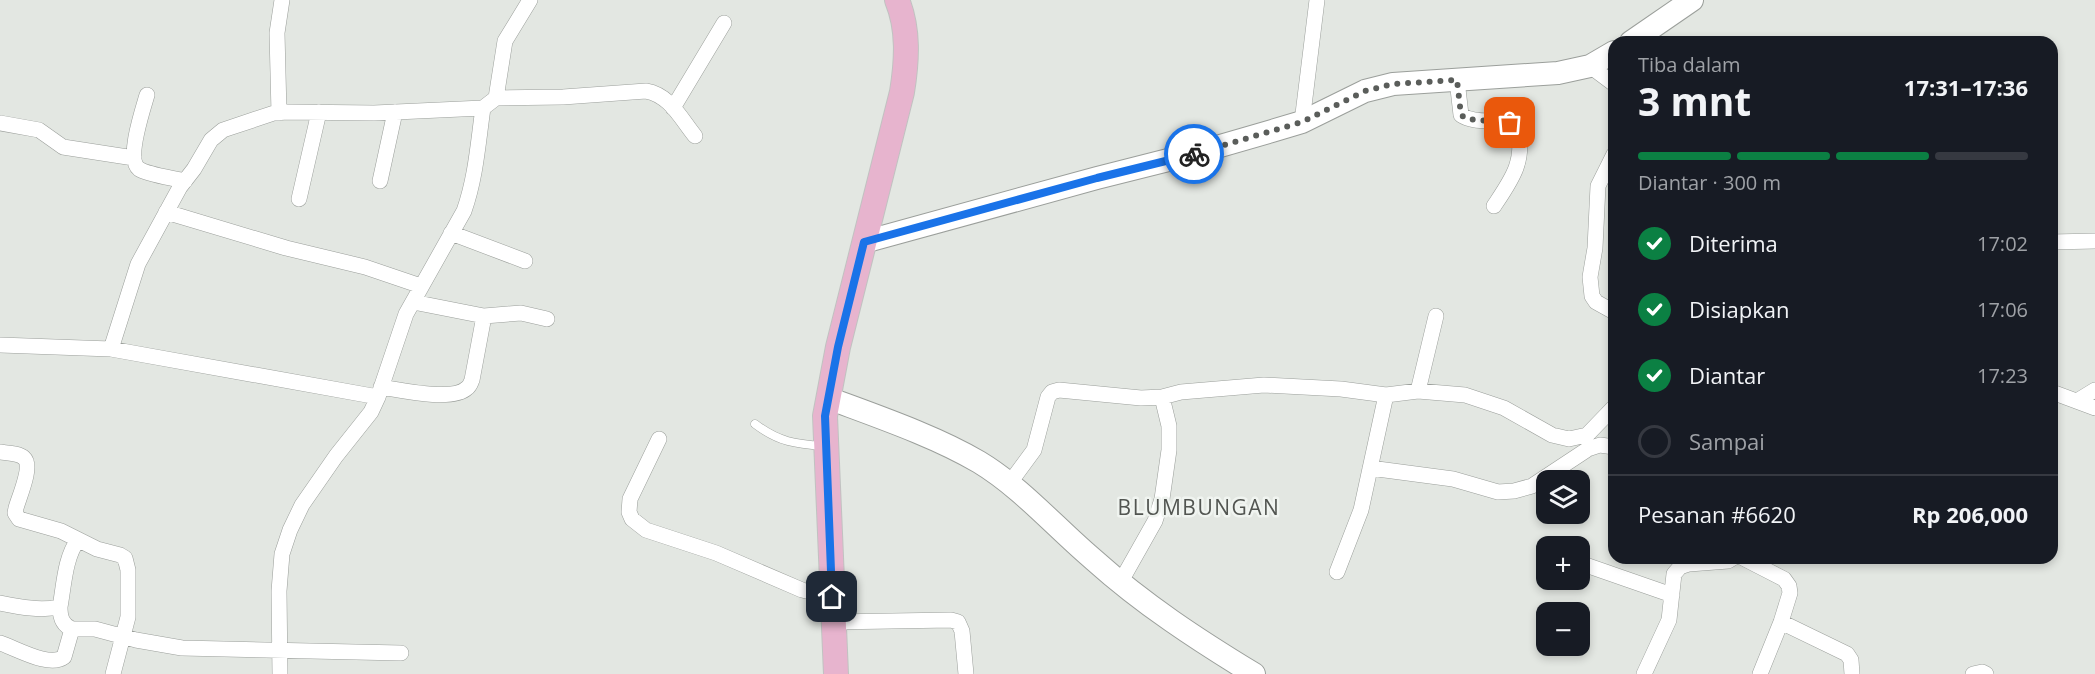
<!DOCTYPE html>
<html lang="id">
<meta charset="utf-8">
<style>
body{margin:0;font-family:"Open Sans",sans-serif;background:#242831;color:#f1f3f6;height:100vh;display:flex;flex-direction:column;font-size:22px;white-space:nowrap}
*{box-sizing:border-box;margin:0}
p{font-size:20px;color:#9ea1a6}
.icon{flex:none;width:33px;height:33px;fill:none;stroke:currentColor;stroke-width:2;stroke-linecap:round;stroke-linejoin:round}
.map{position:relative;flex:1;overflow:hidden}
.sheet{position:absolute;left:1608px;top:36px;width:450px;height:528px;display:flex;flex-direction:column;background:#171b24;border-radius:18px;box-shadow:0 3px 9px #0003}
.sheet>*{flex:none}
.controls{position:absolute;left:1536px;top:470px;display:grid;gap:12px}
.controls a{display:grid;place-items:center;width:54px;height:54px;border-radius:12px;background:#171b24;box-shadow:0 3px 9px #0003;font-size:30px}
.pin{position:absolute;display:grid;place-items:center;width:51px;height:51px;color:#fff;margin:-26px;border-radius:12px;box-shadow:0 3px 9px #0006}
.courier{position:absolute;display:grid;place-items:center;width:60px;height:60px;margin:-30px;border:4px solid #1a73e8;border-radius:50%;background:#fff;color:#222;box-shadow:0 2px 8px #0007}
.summary em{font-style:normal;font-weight:700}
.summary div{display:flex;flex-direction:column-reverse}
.summary{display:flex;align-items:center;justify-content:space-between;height:102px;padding:0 30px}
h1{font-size:39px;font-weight:700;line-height:45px}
.bar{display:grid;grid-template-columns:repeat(4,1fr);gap:9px 6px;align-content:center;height:72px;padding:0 30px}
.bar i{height:8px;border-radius:4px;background:#363941}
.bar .selected{background:#0b8043}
.bar p{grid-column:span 4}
.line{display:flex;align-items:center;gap:15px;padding:0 30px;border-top:2px solid #363941}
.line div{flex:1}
ol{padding:0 30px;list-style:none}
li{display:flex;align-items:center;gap:18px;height:66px}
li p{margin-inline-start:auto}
li .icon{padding:6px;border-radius:50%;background:#0b8043;color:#fff;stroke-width:4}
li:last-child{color:#9ea1a6}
li i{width:33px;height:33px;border:3px solid #363941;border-radius:50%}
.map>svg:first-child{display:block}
</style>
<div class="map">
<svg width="2095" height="674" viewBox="0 0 2095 674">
<rect width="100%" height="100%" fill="#e3e7e2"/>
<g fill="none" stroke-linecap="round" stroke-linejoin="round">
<g stroke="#9b9f9b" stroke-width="9">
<path id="lane" d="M 755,424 C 779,442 795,444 824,446"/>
</g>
<g stroke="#9b9f9b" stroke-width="16">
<path id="street" d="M 1590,66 L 1614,84
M 1457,80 L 1461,115 C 1478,126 1501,116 1518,128 C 1525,162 1512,179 1494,206
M 147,95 C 143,109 126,159 139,169 C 148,175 174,178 185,181
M 496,98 L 505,41 L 530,0
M 673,108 L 724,23
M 279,113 L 277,33 L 282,0
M 1302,122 L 1317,0
M 0,123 L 39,130 L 63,147 L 134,158
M 1614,154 L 1598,186 L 1595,248 L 1590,277 L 1592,296 L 1596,302 L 1614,312
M 380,181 L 395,112
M 299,199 L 319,112
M 166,212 L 286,248 L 365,267 L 421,286
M 451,233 L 525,261
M 2052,242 L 2095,241
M 413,302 L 484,316 L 521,313 L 547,319
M 0,345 L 111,349 L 378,397
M 111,349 L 138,264 L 180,187 L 194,169 L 211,140 L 223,130 L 274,113 L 287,112 L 374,113 L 483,108 L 496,98 L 563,97 L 646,91 C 670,95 681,119 695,136
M 381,387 C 400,390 453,402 467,388 C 470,386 471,382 472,380 L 484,316
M 1418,391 L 1436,316
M 2052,392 L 2095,408
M 2077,401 L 2095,390
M 659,439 L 630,499 L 629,512 L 632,519 L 646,530 L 716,553 L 802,590 L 832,597
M 0,452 C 6,453 19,453 24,458 C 33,466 19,497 16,508 L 15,513 L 19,519 L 61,531 L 97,549 L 120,555 L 125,558 L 128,570 L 128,617 L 113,674
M 1370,468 L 1453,479 L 1498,492 L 1514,491 L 1532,486 L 1588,449 L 1600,445 L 1614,447
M 1009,484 L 1034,450 L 1048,397 L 1052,392 L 1059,390 L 1141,398 L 1162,397 L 1181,392 L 1264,385 L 1341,389 L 1386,395 L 1418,391 L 1465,395 L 1504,408 L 1552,435 L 1569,439 L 1587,435 L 1614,407
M 1743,558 L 1784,579 L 1789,586 L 1790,593 L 1781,622 L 1760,674
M 1580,563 L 1672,595
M 1337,572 L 1361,510 L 1386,395
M 1120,583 L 1155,521 L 1162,499 L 1169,450 L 1169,426 L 1162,397
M 0,603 C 20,607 39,611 60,607
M 833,622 L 951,620 L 958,622 L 962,631 L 966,674
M 1781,622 L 1847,654 L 1851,660 L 1852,674
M 72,629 L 95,629 L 136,640 L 182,648 L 401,653
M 0,643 C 16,648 49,668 64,657 L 72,629 C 62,625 60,617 60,607 C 64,585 65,557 78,540
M 280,674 L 279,591 L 282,554 L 290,530 L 302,505 L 336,456 L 371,412 L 378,397 L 406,314 L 464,211 C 476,177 478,143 483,108
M 1644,674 L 1669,620 L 1674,574 L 1680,567 L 1689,564 L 1728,561 L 1733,558
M 1973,674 L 1982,672 L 1986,674"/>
</g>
<g stroke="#9b9f9b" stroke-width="24">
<path id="secondary" d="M 1631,42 L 1692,0
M 864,242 L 1097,178 L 1196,153 L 1272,131 L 1302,122 L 1365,91 L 1393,84 L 1558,73 L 1590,66 L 1614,52
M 828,398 C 876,416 935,436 979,462 C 1022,488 1056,528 1094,560 C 1143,604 1198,640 1254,674"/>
</g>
<g stroke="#c1c2c1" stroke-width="26">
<path id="primary" d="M 836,674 L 825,416 L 838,347 L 902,92 C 907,61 909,29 897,0"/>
</g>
<use href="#lane" stroke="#fff" stroke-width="8"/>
<use href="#street" stroke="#fff" stroke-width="15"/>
<use href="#secondary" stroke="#fff" stroke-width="22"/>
<use href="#primary" stroke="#e7b4ce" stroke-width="24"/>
</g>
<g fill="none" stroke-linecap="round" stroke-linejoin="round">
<path stroke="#5a5d5a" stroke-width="6" stroke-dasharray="0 10.8" d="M 1194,154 L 1302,122 L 1365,91 L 1393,84 L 1457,80 L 1461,115 L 1467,119 L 1510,123"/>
<path stroke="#1a73e8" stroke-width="8" d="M 832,597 L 825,416 L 838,347 L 864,242 L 1097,178 L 1194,154"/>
</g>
<g text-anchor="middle" stroke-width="5" stroke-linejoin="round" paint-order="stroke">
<g font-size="21" letter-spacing="1.5" fill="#525551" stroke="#f0f4f0">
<text x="1199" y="515">BLUMBUNGAN</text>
</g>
</g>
</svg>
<div class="controls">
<a><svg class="icon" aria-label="layers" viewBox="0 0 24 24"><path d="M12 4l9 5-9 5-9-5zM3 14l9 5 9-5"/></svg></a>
<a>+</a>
<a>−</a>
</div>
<div class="pin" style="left:1510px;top:123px;background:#ea580c"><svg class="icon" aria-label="bag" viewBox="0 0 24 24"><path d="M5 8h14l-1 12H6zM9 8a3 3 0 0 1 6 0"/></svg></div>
<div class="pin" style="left:832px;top:597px;background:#1f2937"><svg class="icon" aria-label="home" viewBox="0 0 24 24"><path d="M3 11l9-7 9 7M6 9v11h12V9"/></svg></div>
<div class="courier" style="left:1194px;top:154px"><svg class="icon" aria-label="bike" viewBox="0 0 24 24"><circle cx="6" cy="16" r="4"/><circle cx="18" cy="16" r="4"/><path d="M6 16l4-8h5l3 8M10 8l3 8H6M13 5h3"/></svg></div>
<section class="sheet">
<div class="summary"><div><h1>3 mnt</h1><p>Tiba dalam</p></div><em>17:31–17:36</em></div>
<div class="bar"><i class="selected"></i><i class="selected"></i><i class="selected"></i><i></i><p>Diantar · 300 m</p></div>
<ol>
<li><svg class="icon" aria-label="check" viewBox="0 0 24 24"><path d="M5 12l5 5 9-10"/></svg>Diterima<p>17:02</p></li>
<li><svg class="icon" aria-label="check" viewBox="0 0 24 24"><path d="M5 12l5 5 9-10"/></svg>Disiapkan<p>17:06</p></li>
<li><svg class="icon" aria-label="check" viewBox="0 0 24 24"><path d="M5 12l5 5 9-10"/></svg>Diantar<p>17:23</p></li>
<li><i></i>Sampai</li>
</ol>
<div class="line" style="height:78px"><div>Pesanan #6620</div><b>Rp 206,000</b></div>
</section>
</div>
